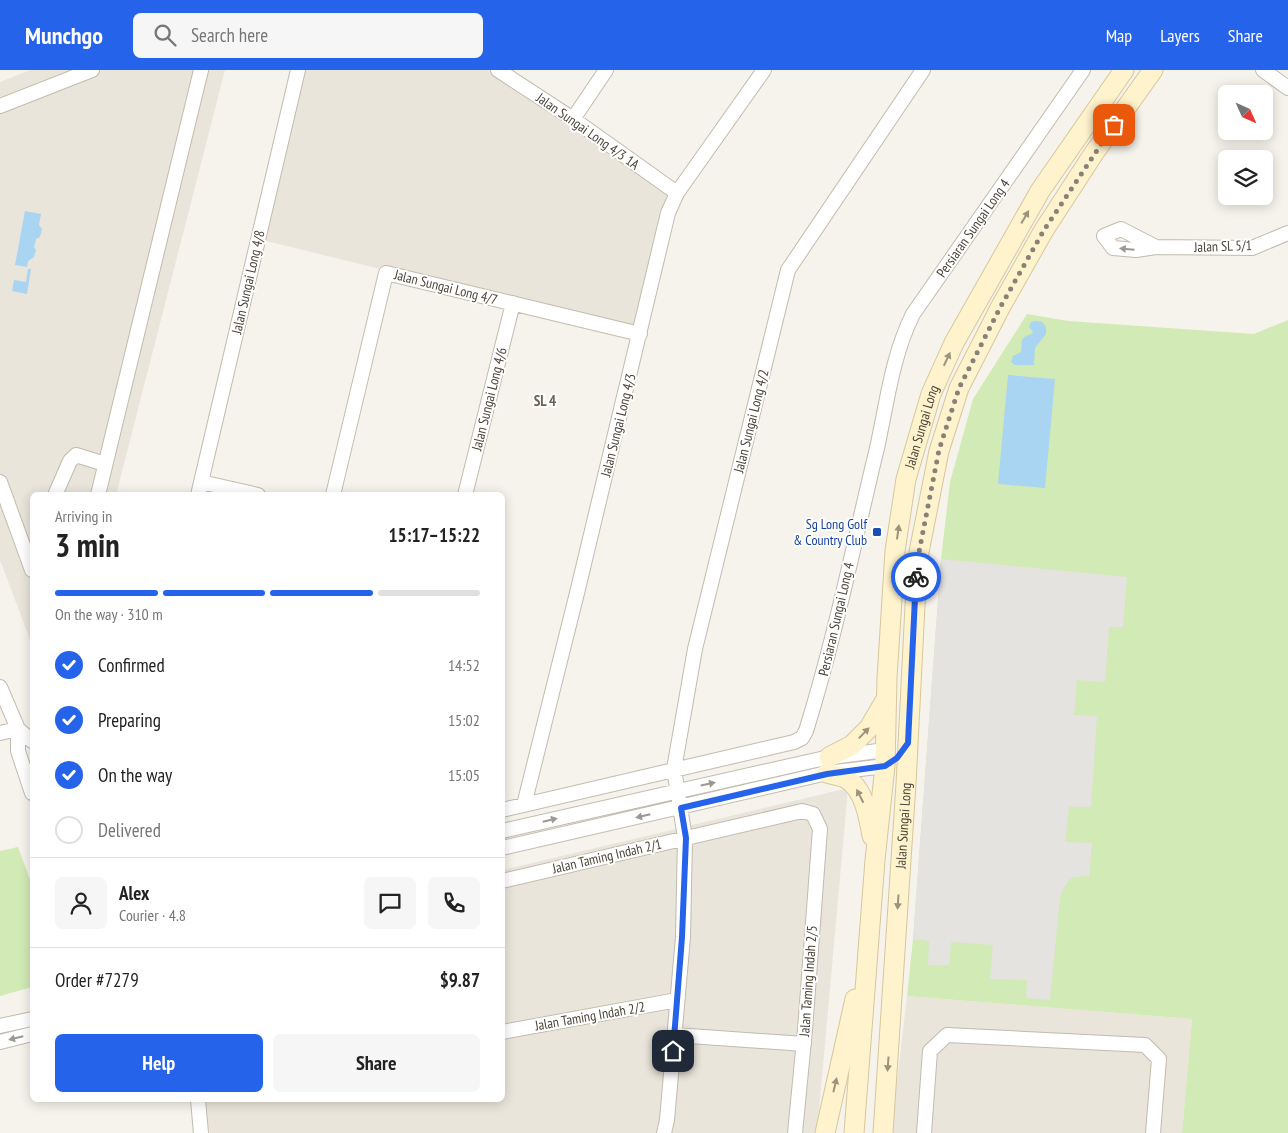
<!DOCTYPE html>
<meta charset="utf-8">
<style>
body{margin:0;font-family:"PT Sans Narrow",sans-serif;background:#f6f6f6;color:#222;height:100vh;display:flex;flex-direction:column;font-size:19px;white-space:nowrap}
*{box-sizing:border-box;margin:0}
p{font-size:16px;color:#767676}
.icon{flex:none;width:28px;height:28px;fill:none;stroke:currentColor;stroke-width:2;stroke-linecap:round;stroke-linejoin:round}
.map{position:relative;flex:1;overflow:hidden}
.side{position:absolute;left:30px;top:422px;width:475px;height:610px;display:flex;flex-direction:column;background:#fff;border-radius:8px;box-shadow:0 2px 12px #0003}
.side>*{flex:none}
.needle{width:32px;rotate:135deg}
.buttons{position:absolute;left:1218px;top:15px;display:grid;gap:10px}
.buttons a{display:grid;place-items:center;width:55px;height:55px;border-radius:8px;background:#fff;box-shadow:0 2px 12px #0003;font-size:25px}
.pin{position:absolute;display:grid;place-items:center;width:42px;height:42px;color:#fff;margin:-21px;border-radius:10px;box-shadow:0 2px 8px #0006}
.courier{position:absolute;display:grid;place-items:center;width:50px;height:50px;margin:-25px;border:4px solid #2563eb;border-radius:50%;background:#fff;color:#222;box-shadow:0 1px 6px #0007}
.overview em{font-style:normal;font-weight:700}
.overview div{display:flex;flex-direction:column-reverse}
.overview{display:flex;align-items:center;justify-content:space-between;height:85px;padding:0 25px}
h1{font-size:32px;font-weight:700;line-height:38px}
.bar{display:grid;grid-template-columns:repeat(4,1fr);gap:8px 5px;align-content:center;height:60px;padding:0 25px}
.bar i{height:6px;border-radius:4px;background:#e0e0e0}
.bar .selected{background:#2563eb}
.bar p{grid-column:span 4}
.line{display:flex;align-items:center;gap:12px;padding:0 25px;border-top:1px solid #e0e0e0}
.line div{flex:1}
.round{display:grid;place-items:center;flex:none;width:52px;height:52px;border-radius:8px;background:#f6f6f6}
ol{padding:0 25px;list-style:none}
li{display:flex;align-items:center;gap:15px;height:55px}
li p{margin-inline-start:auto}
li .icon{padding:5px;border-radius:50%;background:#2563eb;color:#fff;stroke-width:4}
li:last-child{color:#767676}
li i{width:28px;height:28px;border:2px solid #e0e0e0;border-radius:50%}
.action{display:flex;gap:10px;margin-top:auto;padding:10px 25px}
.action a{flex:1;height:58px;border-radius:8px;background:#2563eb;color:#fff;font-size:20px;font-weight:700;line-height:58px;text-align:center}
.action a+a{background:#f6f6f6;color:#222}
header{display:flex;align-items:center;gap:30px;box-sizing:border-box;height:70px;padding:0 25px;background:#2563eb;color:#fff}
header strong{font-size:24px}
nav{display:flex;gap:28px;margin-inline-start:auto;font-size:18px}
.search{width:350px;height:45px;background:#f6f6f6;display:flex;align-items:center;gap:12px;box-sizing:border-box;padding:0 18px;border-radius:8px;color:#767676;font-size:19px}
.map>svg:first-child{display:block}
</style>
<header>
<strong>Munchgo</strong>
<div class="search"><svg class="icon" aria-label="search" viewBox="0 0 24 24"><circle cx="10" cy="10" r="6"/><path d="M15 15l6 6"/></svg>Search here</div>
<nav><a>Map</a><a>Layers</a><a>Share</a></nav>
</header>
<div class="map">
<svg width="1288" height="1063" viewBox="0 0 1288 1063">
<rect width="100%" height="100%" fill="#f6f3ec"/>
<path fill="#eae5da" d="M 30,0 L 225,0 L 116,425 L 32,425 L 32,575 L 0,490 L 0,12 Z
M 304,0 L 489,0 L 675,124 L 638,262 L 262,170 Z
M 848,718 L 817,1063 L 210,1063 L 202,1030 L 502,1030 L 503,800 Z
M 907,926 L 1192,949 L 1182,1063 L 891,1063 Z"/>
<path fill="#d2eab5" d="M 1027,244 L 1068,251 L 1254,264 L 1288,250 L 1288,1063 L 1182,1063 L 1192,949 L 907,926 L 913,869 L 941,489 L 950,412 L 973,329 Z
M 18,777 L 32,815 L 32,917 L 0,926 L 0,781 Z"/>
<path fill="#e5e3e0" d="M 941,489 L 1127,507 L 1123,557 L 1109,557 L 1105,612 L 1077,610 L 1074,645 L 1097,646 L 1091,737 L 1069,737 L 1065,772 L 1092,773 L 1089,806 L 1074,807 L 1069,810 L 1063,819 L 1060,828 L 1050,930 L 1026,928 L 1027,910 L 990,909 L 993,875 L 951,872 L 949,895 L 928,895 L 929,871 L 913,869 Z"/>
<path fill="#a9d4f2" d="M 25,141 L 41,144 L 39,155 L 42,159 L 40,167 L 36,169 L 34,177 L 36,180 L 34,187 L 28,191 L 27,197 L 15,195 Z
M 28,199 L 31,199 L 27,224 L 12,221 L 14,210 L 26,212 Z
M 1036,251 L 1042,252 L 1046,257 L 1046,264 L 1035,278 L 1034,295 L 1015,295 L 1011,292 L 1013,286 L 1021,282 C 1023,272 1018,268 1032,264 L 1033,262 L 1029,257 L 1031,252 Z
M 1008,305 L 1055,309 L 1045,418 L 998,414 Z"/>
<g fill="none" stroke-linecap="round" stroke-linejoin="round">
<g stroke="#c2bbae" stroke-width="16">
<path id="street" d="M 498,0 L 573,49 L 677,123
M 1263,0 L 1288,18
M 0,36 L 92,0
M 573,49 L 606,0
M 1156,177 L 1121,159 L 1104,166 L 1113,178 L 1136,180 L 1156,177 L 1252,178 L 1288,163
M 0,412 L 32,500
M 201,412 L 258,425
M 55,425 L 70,391 L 76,385 L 105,394
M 98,425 L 201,0
M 198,425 L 298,0
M 333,425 L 386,203 L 640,264
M 465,425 L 513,233
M 0,617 L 18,659 L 18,681 L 32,723
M 18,659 L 32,671
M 0,663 L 18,659
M 524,735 L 577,523 L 668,143 L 677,123 L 764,0
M 502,740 L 794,672 L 802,668 L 806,661 C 835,568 854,473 877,378 C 887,333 892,286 913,244 L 1083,0
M 502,761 L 825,688 L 885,680
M 502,778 L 827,703 L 885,696
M 502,811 L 802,741 L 813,744 L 820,759 L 805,960 L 795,1063
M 0,956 L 32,949
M 502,962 L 677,930
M 675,965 L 804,974
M 0,972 L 32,964
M 198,1030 L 201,1063
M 664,1063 L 667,1050 L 683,867 L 685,768 L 674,699 L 695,579 L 788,200 L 923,0
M 924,1063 L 930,981 L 947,965 L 1145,975 L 1159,989 L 1153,1063"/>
</g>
<g stroke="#d6c79b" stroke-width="21">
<g id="secondary">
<path d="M 829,687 L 852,675 L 869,658 L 886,629"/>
<path d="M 827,703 C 833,705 842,706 847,709 C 864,719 869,748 872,766"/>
<path d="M 825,1063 L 855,929"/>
<path id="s1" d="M 854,1063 L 875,790 L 885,696 L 887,608 L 895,481 L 906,409 L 931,324 L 954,273 L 1040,121 L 1124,0"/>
<path id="s2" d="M 883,1063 L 906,714 L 916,516 L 919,482 L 939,381 L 959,318 L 1001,236 L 1044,160 L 1094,83 L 1153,0"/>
</g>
</g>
<use href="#street" stroke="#fff" stroke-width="14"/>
<use href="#secondary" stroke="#fff3cd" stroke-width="19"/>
</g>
<defs><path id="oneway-solid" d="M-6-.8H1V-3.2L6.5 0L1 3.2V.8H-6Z" transform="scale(1.25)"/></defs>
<g fill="#9c937c">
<use href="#oneway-solid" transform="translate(1025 147) rotate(-60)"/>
<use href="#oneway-solid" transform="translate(947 289) rotate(-65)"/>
<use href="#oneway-solid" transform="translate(898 462) rotate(-82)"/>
<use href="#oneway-solid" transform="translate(864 663) rotate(-46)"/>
<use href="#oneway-solid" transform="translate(860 726) rotate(-117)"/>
<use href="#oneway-solid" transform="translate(898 832) rotate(94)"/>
<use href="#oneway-solid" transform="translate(888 994) rotate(94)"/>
<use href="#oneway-solid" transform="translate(835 1015) rotate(-77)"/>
</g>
<g fill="#9c9892">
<use href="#oneway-solid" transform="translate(1127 179) rotate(-175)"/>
<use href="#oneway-solid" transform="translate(708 714) rotate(-12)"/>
<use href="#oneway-solid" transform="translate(643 746) rotate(167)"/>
<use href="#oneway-solid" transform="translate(550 750) rotate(-13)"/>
<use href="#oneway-solid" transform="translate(16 968) rotate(166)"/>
</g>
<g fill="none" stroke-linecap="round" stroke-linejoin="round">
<path stroke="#878178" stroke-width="5" stroke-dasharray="0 9" d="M 916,507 L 919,482 L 939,380 L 959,318 L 1001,236 L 1044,160 L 1114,55"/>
<path stroke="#2563eb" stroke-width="6" d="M 673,981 L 682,867 L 686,768 L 681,738 L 827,704 L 885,696 L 897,688 L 908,673 L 916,507"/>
</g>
<rect fill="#1a4fb4" stroke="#fff" stroke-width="2" x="872" y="457" width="10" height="10" rx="2.5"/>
<g text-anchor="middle" stroke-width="4" stroke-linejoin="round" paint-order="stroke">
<g font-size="14" fill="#4b4439" stroke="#fff">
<text transform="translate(588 61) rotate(35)" y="5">Jalan Sungai Long 4/3 1A</text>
<text transform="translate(973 158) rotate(-55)" y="5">Persiaran Sungai Long 4</text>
<text transform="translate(1223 176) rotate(-2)" y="5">Jalan SL 5/1</text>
<text transform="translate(248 212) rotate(-77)" y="5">Jalan Sungai Long 4/8</text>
<text transform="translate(446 217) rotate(14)" y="5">Jalan Sungai Long 4/7</text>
<text transform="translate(489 329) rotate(-76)" y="5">Jalan Sungai Long 4/6</text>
<text transform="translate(751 351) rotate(-76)" y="5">Jalan Sungai Long 4/2</text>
<text transform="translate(618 355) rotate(-76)" y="5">Jalan Sungai Long 4/3</text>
<text dy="5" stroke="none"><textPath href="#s1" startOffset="711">Jalan Sungai Long</textPath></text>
<text transform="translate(836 549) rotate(-77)" y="5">Persiaran Sungai Long 4</text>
<text dy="5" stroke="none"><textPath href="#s2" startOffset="308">Jalan Sungai Long</textPath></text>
<text transform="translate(607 786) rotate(-13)" y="5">Jalan Taming Indah 2/1</text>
<text transform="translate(808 911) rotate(-86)" y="5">Jalan Taming Indah 2/5</text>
<text transform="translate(590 946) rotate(-10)" y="5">Jalan Taming Indah 2/2</text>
</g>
<g font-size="14" fill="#164399" stroke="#fff" text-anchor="end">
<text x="867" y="459">Sg Long Golf<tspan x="867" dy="16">&amp; Country Club</tspan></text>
</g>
<g font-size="15" font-weight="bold" fill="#6e6250" stroke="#fff">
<text x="545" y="336">SL 4</text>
</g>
</g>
</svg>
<div class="buttons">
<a><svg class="needle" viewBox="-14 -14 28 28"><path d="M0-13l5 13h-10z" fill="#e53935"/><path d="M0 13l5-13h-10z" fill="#767676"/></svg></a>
<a><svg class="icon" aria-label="layers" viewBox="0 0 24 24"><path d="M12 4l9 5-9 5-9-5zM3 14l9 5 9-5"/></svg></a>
</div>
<div class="pin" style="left:1114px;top:55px;background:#ea580c"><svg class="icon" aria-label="bag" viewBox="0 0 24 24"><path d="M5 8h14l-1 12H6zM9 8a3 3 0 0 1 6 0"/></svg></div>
<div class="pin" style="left:673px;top:981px;background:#1f2937"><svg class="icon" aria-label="home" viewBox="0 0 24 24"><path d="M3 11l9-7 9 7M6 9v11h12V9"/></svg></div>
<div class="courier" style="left:916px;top:507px"><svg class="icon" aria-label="bike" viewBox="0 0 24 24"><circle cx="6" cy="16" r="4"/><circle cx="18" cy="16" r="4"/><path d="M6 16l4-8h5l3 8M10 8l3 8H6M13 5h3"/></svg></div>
<section class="side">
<div class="overview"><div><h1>3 min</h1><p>Arriving in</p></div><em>15:17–15:22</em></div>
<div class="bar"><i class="selected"></i><i class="selected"></i><i class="selected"></i><i></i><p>On the way · 310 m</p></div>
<ol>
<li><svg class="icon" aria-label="check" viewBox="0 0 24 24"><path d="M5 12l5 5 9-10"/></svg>Confirmed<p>14:52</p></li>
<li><svg class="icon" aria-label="check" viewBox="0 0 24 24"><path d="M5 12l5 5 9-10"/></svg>Preparing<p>15:02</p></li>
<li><svg class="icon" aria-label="check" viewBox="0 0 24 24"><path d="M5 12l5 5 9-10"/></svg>On the way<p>15:05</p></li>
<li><i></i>Delivered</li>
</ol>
<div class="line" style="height:90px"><a class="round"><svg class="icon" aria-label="person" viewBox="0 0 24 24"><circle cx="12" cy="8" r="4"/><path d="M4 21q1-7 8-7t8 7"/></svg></a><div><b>Alex</b><p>Courier · 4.8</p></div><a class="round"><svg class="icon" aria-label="chat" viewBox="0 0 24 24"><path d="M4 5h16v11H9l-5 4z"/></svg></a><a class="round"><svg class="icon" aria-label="phone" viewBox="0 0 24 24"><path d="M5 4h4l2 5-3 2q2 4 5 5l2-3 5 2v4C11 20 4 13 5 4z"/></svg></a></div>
<div class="line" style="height:65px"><div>Order #7279</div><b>$9.87</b></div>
<div class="action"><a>Help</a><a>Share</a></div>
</section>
</div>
